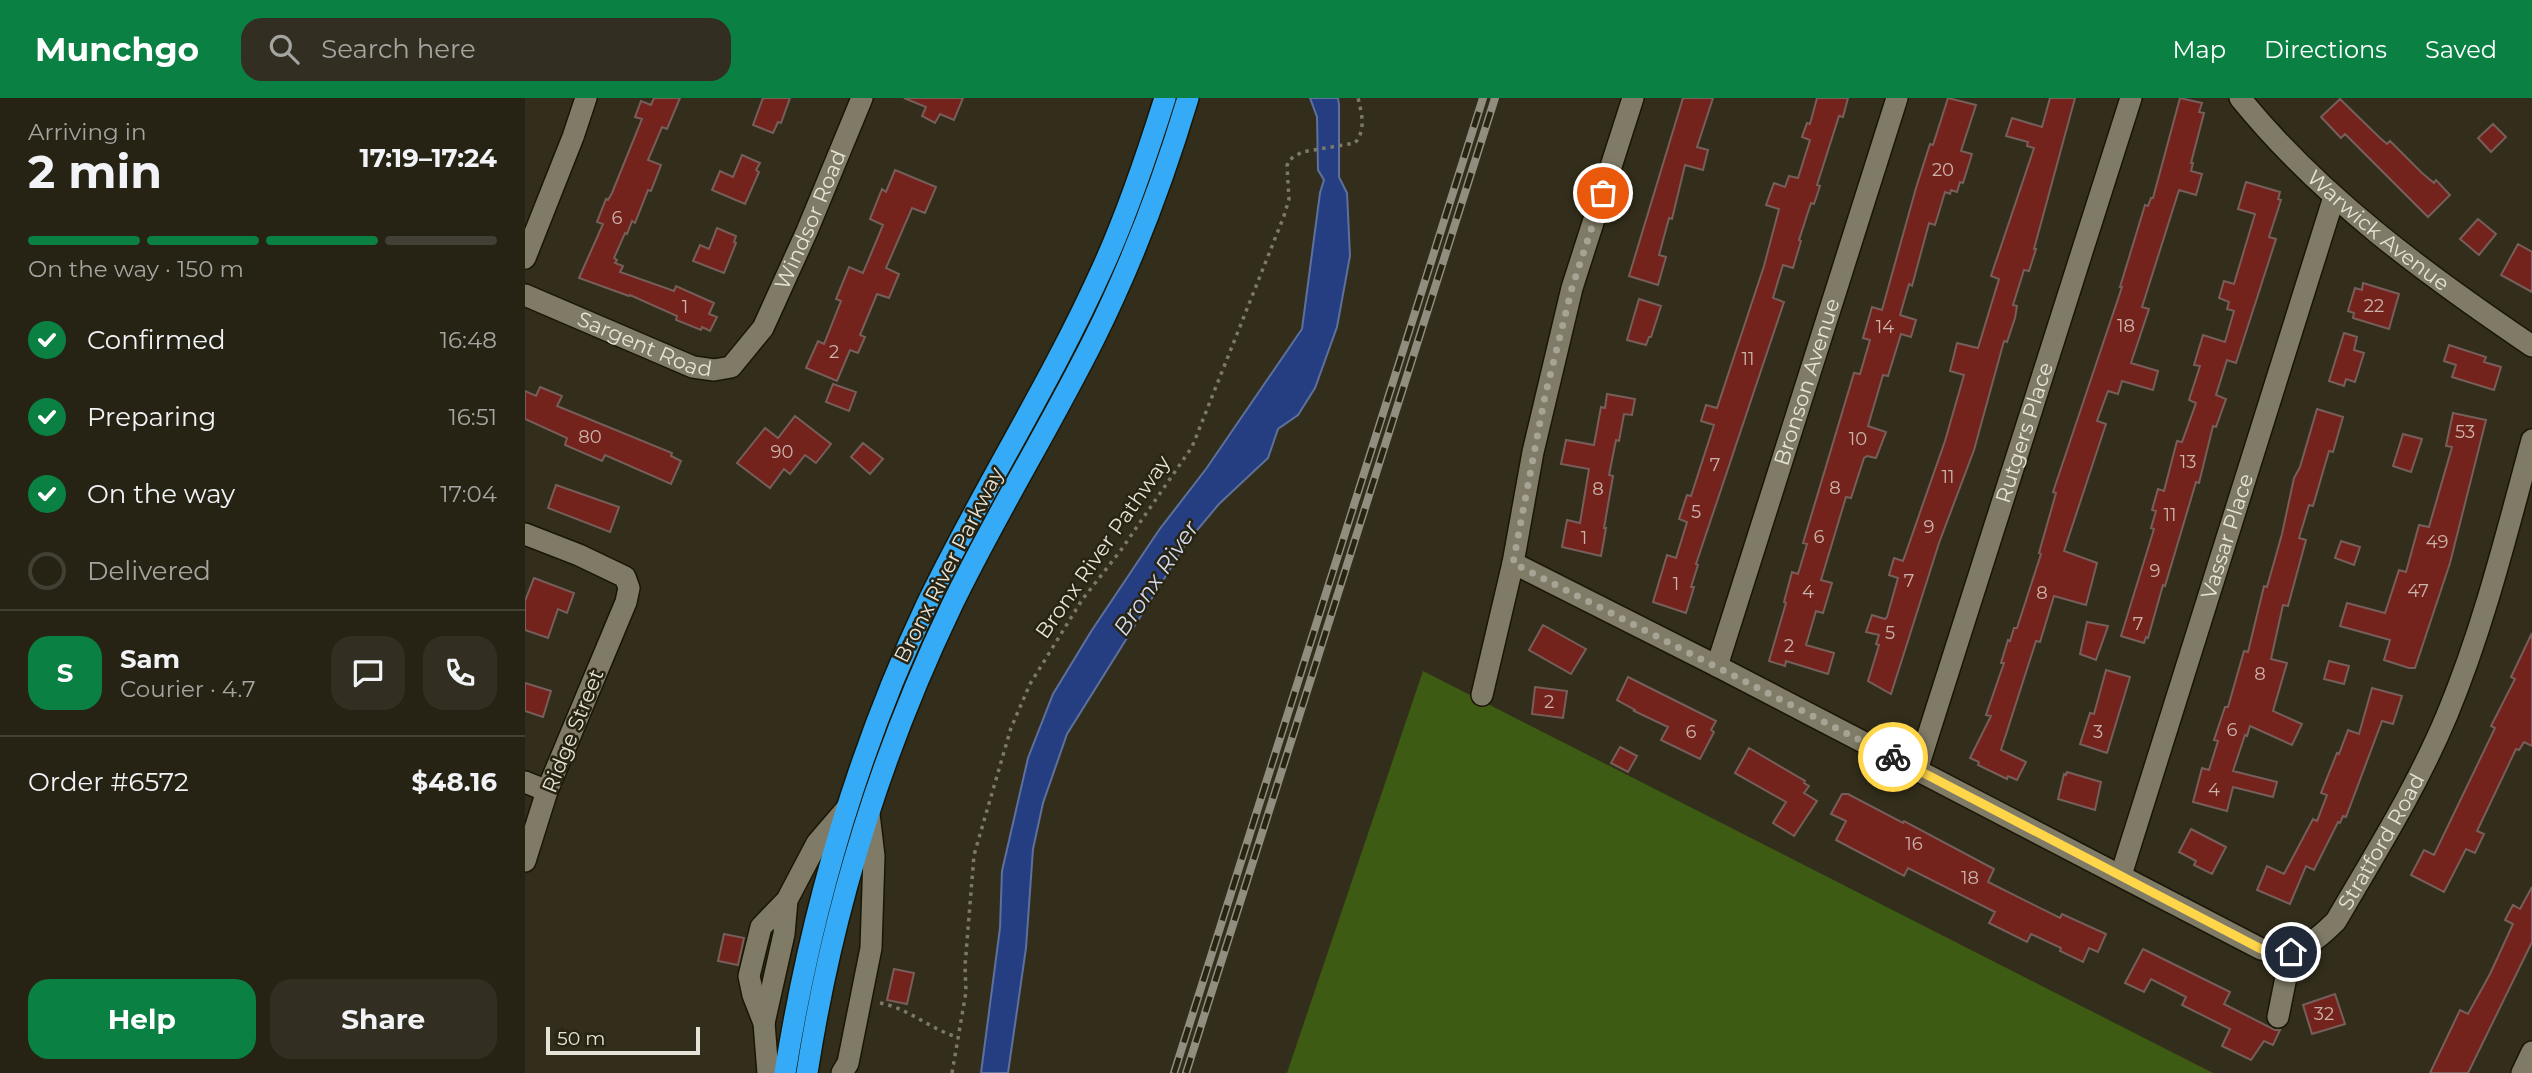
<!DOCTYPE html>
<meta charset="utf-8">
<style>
body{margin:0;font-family:Montserrat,sans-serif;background:#322f22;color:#f1f3f6;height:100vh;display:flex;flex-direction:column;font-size:26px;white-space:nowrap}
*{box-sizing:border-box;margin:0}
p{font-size:23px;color:#a4a4a0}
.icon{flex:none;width:38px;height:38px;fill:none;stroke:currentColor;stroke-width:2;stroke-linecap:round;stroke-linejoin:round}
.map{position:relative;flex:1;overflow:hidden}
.side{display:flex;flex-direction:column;background:#262214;width:525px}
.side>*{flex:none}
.scale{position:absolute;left:21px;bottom:18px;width:154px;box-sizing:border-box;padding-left:7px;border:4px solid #e6e3d8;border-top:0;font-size:19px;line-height:24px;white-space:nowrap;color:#e6e3d8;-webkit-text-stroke:5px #292412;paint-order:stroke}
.pin{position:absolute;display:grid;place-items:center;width:60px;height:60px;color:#fff;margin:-30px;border:4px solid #fff;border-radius:50%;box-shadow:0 2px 7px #0007}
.courier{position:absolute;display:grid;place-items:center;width:70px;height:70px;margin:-35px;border:5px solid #ffd54a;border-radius:50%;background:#fff;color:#222;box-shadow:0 2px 9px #0007}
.head em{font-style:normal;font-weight:700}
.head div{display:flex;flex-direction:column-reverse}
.head{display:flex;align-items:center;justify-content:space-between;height:119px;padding:0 28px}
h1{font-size:46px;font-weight:700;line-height:52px}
.bar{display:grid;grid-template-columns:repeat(4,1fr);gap:10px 7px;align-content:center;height:84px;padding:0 28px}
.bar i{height:9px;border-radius:5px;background:#423f34}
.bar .active{background:#0b8043}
.bar p{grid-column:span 4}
.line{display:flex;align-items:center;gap:18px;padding:0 28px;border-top:2px solid #423f34}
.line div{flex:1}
.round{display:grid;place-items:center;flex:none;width:74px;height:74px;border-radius:21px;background:#322f22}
ol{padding:0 28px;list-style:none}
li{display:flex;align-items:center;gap:21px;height:77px}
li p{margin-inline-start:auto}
li .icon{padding:7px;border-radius:50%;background:#0b8043;color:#fff;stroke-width:4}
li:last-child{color:#a4a4a0}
li i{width:38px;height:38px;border:4px solid #423f34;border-radius:50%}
.primary-button{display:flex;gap:14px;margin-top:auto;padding:14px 28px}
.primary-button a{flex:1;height:80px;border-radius:21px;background:#0b8043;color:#fff;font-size:28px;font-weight:700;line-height:80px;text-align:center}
.primary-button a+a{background:#322f22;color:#f1f3f6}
header{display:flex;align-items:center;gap:42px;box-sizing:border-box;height:98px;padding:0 35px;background:#0b8043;color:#fff}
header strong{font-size:33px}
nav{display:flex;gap:38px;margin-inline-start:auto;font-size:24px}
.search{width:490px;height:63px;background:#322f22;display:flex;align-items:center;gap:18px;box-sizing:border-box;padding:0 24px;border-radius:21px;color:#a4a4a0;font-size:26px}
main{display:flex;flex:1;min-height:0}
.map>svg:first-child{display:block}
</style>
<header>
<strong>Munchgo</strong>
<div class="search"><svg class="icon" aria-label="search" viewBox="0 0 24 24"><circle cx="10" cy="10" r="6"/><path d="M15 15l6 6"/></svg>Search here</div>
<nav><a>Map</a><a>Directions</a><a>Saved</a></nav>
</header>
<main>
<section class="side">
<div class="head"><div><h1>2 min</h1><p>Arriving in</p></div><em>17:19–17:24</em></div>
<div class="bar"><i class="active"></i><i class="active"></i><i class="active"></i><i></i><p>On the way · 150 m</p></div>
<ol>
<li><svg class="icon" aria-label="check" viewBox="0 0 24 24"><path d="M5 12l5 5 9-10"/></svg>Confirmed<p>16:48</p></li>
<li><svg class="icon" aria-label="check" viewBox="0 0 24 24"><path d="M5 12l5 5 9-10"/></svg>Preparing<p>16:51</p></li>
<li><svg class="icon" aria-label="check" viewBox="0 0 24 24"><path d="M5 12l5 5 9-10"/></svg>On the way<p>17:04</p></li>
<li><i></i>Delivered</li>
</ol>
<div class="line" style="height:126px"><b class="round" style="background:#0b8043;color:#fff">S</b><div><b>Sam</b><p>Courier · 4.7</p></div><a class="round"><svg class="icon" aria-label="chat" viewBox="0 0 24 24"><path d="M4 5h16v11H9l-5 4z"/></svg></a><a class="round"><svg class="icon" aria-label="phone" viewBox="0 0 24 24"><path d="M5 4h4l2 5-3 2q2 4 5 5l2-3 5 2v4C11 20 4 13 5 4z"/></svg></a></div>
<div class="line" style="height:91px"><div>Order #6572</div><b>$48.16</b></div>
<div class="primary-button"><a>Help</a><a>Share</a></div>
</section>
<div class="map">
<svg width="2007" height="975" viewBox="0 0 2007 975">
<rect width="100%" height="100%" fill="#332e1b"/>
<path fill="#3d5b13" d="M 898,573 L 1688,975 L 762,975 Z"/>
<path fill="#243e81" stroke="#5e709b" stroke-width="2" d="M 785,0 L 813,0 L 814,7 L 814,79 L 822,95 L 825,158 L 812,229 L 790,290 L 773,317 L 753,331 L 743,360 L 694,406 L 662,444 L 542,636 L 518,705 L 508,751 L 501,850 L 483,975 L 456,975 L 475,830 L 477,773 L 503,660 L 528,596 L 567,532 L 634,432 L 681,371 L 777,231 L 795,95 L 799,82 L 793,72 L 792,19 Z"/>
<path fill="#74221c" stroke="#765e5b" stroke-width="2" d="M 129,0 L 155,0 L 142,31 L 137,29 L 123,62 L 136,67 L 126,93 L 123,92 L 110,125 L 107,123 L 102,136 L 100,135 L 89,160 L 92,162 L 90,165 L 98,168 L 95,174 L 149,193 L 151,188 L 189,205 L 184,216 L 192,219 L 185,233 L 177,229 L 176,232 L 151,222 L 152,218 L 105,197 L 104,198 L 54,180 L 78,126 L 72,124 L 81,101 L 83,102 L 87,95 L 117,21 L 110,19 L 116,3 L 126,7 Z
M 238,0 L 265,0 L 256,25 L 253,24 L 248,35 L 228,27 Z
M 379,0 L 438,0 L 429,22 L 415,16 L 410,25 L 397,18 L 401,9 Z
M 1158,0 L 1188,0 L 1172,49 L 1183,52 L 1178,72 L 1160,67 L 1147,121 L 1144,120 L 1134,157 L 1141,159 L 1133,187 L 1104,178 Z
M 1292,0 L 1323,0 L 1318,19 L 1314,18 L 1292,87 L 1295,88 L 1289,106 L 1286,105 L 1274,142 L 1276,143 L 1268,170 L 1258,167 L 1253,183 L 1248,200 L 1259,204 L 1171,466 L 1173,467 L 1166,489 L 1169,489 L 1161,515 L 1128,504 L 1142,457 L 1151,460 L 1162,424 L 1154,421 L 1162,397 L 1166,398 L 1189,327 L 1176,323 L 1181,307 L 1192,310 L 1239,168 L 1254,111 L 1241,107 L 1249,85 L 1260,89 L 1264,78 L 1273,80 L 1285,42 L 1277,39 L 1282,25 L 1285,26 Z
M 1423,0 L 1451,7 L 1436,53 L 1447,56 L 1438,85 L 1435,84 L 1432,94 L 1426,92 L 1425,96 L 1420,94 L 1410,127 L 1404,125 L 1387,188 L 1384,186 L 1375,217 L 1391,222 L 1386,239 L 1376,236 L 1363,278 L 1358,277 L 1343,328 L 1361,334 L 1351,360 L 1342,358 L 1339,360 L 1326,400 L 1321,399 L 1296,482 L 1307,485 L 1298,515 L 1291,513 L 1281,547 L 1309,555 L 1303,576 L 1261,563 L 1260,568 L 1244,563 L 1261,505 L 1259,504 L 1267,474 L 1273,476 L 1282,446 L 1278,445 L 1329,275 L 1335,276 L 1345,242 L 1338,240 L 1347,209 L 1357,212 L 1391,90 L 1405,46 L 1408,47 Z
M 1525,0 L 1550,0 L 1509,151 L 1511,151 L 1504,173 L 1499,172 L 1488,207 L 1492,208 L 1490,220 L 1482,244 L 1479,243 L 1449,352 L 1414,445 L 1366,596 L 1343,583 L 1354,547 L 1351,546 L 1354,537 L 1341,534 L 1347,517 L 1360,521 L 1362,519 L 1373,480 L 1364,477 L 1369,460 L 1378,463 L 1420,343 L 1439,277 L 1425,273 L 1432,245 L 1453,250 L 1474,181 L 1466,178 L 1509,50 L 1502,48 L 1503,44 L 1481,38 L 1487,20 L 1517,29 Z
M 1655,0 L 1677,5 L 1674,14 L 1679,15 L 1666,65 L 1668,65 L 1666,73 L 1677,76 L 1671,97 L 1654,92 L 1617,209 L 1624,211 L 1606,265 L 1633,273 L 1628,292 L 1597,283 L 1593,296 L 1583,293 L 1572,323 L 1581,326 L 1539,453 L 1572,465 L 1561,507 L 1529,498 L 1515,544 L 1511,543 L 1476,652 L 1501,664 L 1492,682 L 1483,678 L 1482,681 L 1453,667 L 1454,664 L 1445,660 L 1466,618 L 1461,617 L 1479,565 L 1476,565 L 1483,542 L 1485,543 L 1489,530 L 1492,530 L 1516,456 L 1514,455 L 1531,395 L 1528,394 L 1597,189 L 1595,189 L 1620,107 L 1623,108 L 1626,100 L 1628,100 Z
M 1815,1 L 1854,39 L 1862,46 L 1865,43 L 1897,75 L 1909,85 L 1911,82 L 1925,97 L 1903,119 L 1820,36 L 1816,40 L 1796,19 Z
M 1968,26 L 1981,39 L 1966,54 L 1953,40 Z
M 217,57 L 235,65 L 231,72 L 234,74 L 220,106 L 187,92 L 195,73 L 208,79 Z
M 370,72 L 411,89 L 400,115 L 387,110 L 361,170 L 374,176 L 364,200 L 352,196 L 335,237 L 340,239 L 333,255 L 325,252 L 312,283 L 281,270 L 293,243 L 299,246 L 316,203 L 311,201 L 324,169 L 338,175 L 358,127 L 345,121 L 357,91 L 361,94 Z
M 1721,84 L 1755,94 L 1753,101 L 1756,102 L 1744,139 L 1751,141 L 1711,265 L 1702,262 L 1691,297 L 1701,301 L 1691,329 L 1688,328 L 1674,385 L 1671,384 L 1640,488 L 1638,487 L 1623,540 L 1621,539 L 1619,545 L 1596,538 L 1629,431 L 1626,430 L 1631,413 L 1627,412 L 1633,391 L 1639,393 L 1652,343 L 1657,344 L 1671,305 L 1664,302 L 1675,268 L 1669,267 L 1678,237 L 1700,244 L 1709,213 L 1702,211 L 1704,204 L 1694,200 L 1699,183 L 1709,186 L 1730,116 L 1713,111 Z
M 1953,121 L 1971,136 L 1954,157 L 1935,141 Z
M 192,130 L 211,138 L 209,144 L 211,145 L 199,175 L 168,163 L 175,147 L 184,151 Z
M 1993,146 L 2007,154 L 2007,194 L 1976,177 Z
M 1838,185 L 1874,196 L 1864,231 L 1828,220 L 1829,215 L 1823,213 L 1830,190 L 1837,192 Z
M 1114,201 L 1136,208 L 1126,239 L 1124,239 L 1121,247 L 1102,242 Z
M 1819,235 L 1832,239 L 1829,252 L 1839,255 L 1830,284 L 1821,281 L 1819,288 L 1804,283 Z
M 1924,247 L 1961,259 L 1959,264 L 1976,269 L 1969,292 L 1927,279 L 1931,267 L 1919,263 Z
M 308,286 L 331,294 L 324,313 L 301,304 Z
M 15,289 L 37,298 L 32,308 L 147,355 L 146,358 L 156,363 L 146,386 L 80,357 L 77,363 L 40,347 L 42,340 L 0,321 L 0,293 L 11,298 Z
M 1082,296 L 1110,301 L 1107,317 L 1099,316 L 1094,343 L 1091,342 L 1084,377 L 1088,378 L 1079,430 L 1081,430 L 1076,458 L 1037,449 L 1042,422 L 1055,425 L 1064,371 L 1036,366 L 1041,342 L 1069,347 L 1076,309 L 1080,310 Z
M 1792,311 L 1818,319 L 1808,354 L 1804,353 L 1788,408 L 1784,407 L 1774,440 L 1781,442 L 1763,508 L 1758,507 L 1746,561 L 1762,565 L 1748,613 L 1777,626 L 1767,647 L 1725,628 L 1722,638 L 1720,637 L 1708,673 L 1752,684 L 1748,699 L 1708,689 L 1702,713 L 1668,704 L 1677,670 L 1684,672 L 1693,643 L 1689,642 L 1700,609 L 1703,609 L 1719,553 L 1723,554 L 1739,488 L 1742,489 L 1757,436 L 1769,380 L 1775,369 Z
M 1928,315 L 1961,322 L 1925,465 L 1890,570 L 1884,570 L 1859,562 L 1865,542 L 1815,528 L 1822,505 L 1860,515 L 1874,472 L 1881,474 L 1894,427 L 1904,429 L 1927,349 L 1921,348 Z
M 270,318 L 306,346 L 291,365 L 280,357 L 265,376 L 259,371 L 245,390 L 212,365 L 240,330 L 253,340 Z
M 1878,336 L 1897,341 L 1886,374 L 1868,368 Z
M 338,345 L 358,361 L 345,376 L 326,359 Z
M 31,387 L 94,409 L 85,434 L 23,410 Z
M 1816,443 L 1835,449 L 1829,467 L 1810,460 Z
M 9,480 L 49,495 L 42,515 L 33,511 L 23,540 L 0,532 L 0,503 Z
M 1562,524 L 1583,528 L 1571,562 L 1555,556 Z
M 1018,527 L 1061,551 L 1046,576 L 1004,552 Z
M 2007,535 L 2007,648 L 1999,644 L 1994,652 L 1991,651 L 1952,733 L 1959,736 L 1950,755 L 1941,751 L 1919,794 L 1886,777 L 1899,752 L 1909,757 L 1970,630 L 1966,628 L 1990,581 L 1986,579 Z
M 1804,563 L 1824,568 L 1819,586 L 1799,581 Z
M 1581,572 L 1605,579 L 1582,655 L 1555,646 L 1565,615 L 1569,616 Z
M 1103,579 L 1191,623 L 1186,632 L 1189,634 L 1175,661 L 1136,642 L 1143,629 L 1109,613 L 1110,612 L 1092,602 Z
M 0,585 L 26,593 L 18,619 L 0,613 Z
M 1010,589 L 1042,593 L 1038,620 L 1007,616 Z
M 1847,590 L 1877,598 L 1868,626 L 1857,623 L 1821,719 L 1818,718 L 1815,725 L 1813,724 L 1789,772 L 1781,768 L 1765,806 L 1732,792 L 1742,768 L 1759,776 L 1788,721 L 1792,723 L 1802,697 L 1796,695 L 1812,655 L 1814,656 L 1823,632 L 1834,636 Z
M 1095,649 L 1112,658 L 1103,674 L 1086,665 Z
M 1224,650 L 1280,683 L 1279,685 L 1284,688 L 1279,695 L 1292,703 L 1269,738 L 1248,725 L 1261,704 L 1210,675 Z
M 1542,674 L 1576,684 L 1570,712 L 1533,701 L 1539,676 L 1541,677 Z
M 1317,696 L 1323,696 L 1378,725 L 1379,723 L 1469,771 L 1463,784 L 1535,820 L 1537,816 L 1581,836 L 1573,854 L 1564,850 L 1558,864 L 1535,853 L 1536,850 L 1506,836 L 1502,844 L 1464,825 L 1470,814 L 1383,770 L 1379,778 L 1311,742 L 1321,723 L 1306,716 Z
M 1666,731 L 1701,749 L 1687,776 L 1669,767 L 1671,763 L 1654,754 Z
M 2007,789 L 2007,844 L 1943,975 L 1905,975 L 1935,912 L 1943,916 L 1965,876 L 1988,826 L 1980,822 L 1988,807 L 1995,811 Z
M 199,836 L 219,840 L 213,867 L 193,863 Z
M 1618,851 L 1705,894 L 1699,906 L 1750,932 L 1755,932 L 1748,947 L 1739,943 L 1726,962 L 1697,948 L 1705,931 L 1657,907 L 1661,899 L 1626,881 L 1619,894 L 1600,885 Z
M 369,871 L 389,875 L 382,906 L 362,902 Z
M 1810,896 L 1820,926 L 1787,936 L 1778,907 Z"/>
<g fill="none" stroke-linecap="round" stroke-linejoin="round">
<g stroke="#1a1605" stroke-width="24">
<g id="minor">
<path id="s1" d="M 1715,0 C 1795,99 1902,177 2007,248"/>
<path d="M 0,160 L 48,39 L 61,0"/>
<path id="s2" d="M 0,197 L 168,269 L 189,272 L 206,269 L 238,230 L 282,133 L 337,0"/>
<path d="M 0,436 L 54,457 L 100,479 L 104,490 L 101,504 L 22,693 L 0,763"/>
<path id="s3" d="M 988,465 L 1192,568 L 1736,851 C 1771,859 1787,847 1811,823 C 1850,756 1892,689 1922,617 C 1959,528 1982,434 2007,342"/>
<path id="s4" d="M 1192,568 L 1372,0"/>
<path d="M 957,597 L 988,465 L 1008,354 L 1047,190 L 1108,0"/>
<path id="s5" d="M 1392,672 L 1606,0"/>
<path d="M 0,684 L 22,693"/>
<path id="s6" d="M 1596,777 L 1809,99"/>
<path d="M 1753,919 L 1766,854"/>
<path d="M 239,925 L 259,836 L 262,802"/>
<path d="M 243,975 L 239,925 L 228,897 L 224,878 L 236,829 L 262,802 L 292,745 L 322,710"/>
<path d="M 317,975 L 323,965 L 346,850 L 349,758 L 344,716"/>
<path d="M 1997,975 L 2007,954"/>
</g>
</g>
<g stroke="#1a1605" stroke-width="24">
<path id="highway" d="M 260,975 C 286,813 332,654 402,506 C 457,392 526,285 578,169 C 603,114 622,57 640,0
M 282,975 C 307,813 356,655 427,507 C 471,416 524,331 569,241 C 608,163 638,83 663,0"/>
</g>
<path stroke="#7d796a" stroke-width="3.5" stroke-dasharray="3.5 5" stroke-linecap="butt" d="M 355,905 C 383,910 405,931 432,939
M 427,975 L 441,894 L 440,868 L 449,757 L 486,630 L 505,586 L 557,502 L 596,452 L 667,349 L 759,118 L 764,101 L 762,68 L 764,62 L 777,54 L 830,45 C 841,32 837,16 833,0"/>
<use href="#minor" stroke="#807b66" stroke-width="21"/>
<use href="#highway" stroke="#35aaf7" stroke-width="21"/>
<g stroke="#918d7f" stroke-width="8">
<path id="rail" d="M 649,975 L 958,0
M 661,975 L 970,0"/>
</g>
<use href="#rail" stroke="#292412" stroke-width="5" stroke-dasharray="16" stroke-linecap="butt"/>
</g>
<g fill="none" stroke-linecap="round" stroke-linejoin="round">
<path stroke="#a7a496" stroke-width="7" stroke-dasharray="0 12.6" d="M 1078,95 L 1047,190 L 1020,298 L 988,465 L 1368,659"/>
<path stroke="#ffd54a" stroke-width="9" d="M 1368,659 L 1736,851 L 1754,856 L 1766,854"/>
</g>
<g text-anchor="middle" stroke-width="5" stroke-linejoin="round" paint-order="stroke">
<g font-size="18" fill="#cab3a9">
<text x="1418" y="78">20</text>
<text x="92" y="126">6</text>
<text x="1849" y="214">22</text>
<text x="160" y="215">1</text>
<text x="1601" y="234">18</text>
<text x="1360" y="235">14</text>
<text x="309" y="260">2</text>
<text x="1223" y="267">11</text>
<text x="1940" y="340">53</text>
<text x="65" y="345">80</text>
<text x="1333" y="347">10</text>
<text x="257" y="360">90</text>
<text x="1663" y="370">13</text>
<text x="1190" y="373">7</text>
<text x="1423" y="385">11</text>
<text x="1310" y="396">8</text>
<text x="1073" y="397">8</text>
<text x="1171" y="420">5</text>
<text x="1645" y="423">11</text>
<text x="1404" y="435">9</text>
<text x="1294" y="445">6</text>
<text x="1059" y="446">1</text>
<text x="1912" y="450">49</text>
<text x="1630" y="479">9</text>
<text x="1384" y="489">7</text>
<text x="1151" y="492">1</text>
<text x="1893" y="499">47</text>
<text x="1283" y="500">4</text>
<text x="1517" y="501">8</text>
<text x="1613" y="532">7</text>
<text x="1365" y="541">5</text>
<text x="1264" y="554">2</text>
<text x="1735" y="582">8</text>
<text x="1024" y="610">2</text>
<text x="1707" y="638">6</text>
<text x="1166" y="640">6</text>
<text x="1573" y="640">3</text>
<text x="1689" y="698">4</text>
<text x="1389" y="752">16</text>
<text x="1445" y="786">18</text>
<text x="1799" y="922">32</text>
</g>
<g font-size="21" fill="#e6e3d8" stroke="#292412">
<text dy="7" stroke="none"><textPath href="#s2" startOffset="390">Windsor Road</textPath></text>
<text dy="7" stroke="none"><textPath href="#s1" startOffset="192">Warwick Avenue</textPath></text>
<text dy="7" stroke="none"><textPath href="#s2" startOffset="130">Sargent Road</textPath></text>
<text dy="7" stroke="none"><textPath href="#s4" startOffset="298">Bronson Avenue</textPath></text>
<text dy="7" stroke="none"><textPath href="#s5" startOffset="354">Rutgers Place</textPath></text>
<text dy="7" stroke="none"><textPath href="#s6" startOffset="355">Vassar Place</textPath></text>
<text transform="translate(578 449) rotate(-55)" y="7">Bronx River Pathway</text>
<text transform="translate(424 467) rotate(-63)" y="7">Bronx River Parkway</text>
<text transform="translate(48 633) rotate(-68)" y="7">Ridge Street</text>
<text dy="7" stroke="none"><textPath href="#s3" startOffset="1018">Stratford Road</textPath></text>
</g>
<g font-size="23" font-style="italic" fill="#d1dbef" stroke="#292412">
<text transform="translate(631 480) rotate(-56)" y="8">Bronx River</text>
</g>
</g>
</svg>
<div class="scale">50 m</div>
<div class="pin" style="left:1078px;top:95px;background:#ea580c"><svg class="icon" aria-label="bag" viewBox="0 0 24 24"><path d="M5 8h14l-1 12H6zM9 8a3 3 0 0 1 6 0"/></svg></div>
<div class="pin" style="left:1766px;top:854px;background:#1f2937"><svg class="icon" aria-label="home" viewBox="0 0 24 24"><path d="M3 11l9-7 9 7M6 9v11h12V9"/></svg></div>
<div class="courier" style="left:1368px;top:659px"><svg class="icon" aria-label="bike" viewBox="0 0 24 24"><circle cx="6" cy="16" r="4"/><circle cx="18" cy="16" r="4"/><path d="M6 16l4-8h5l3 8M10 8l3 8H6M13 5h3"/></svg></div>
</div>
</main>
